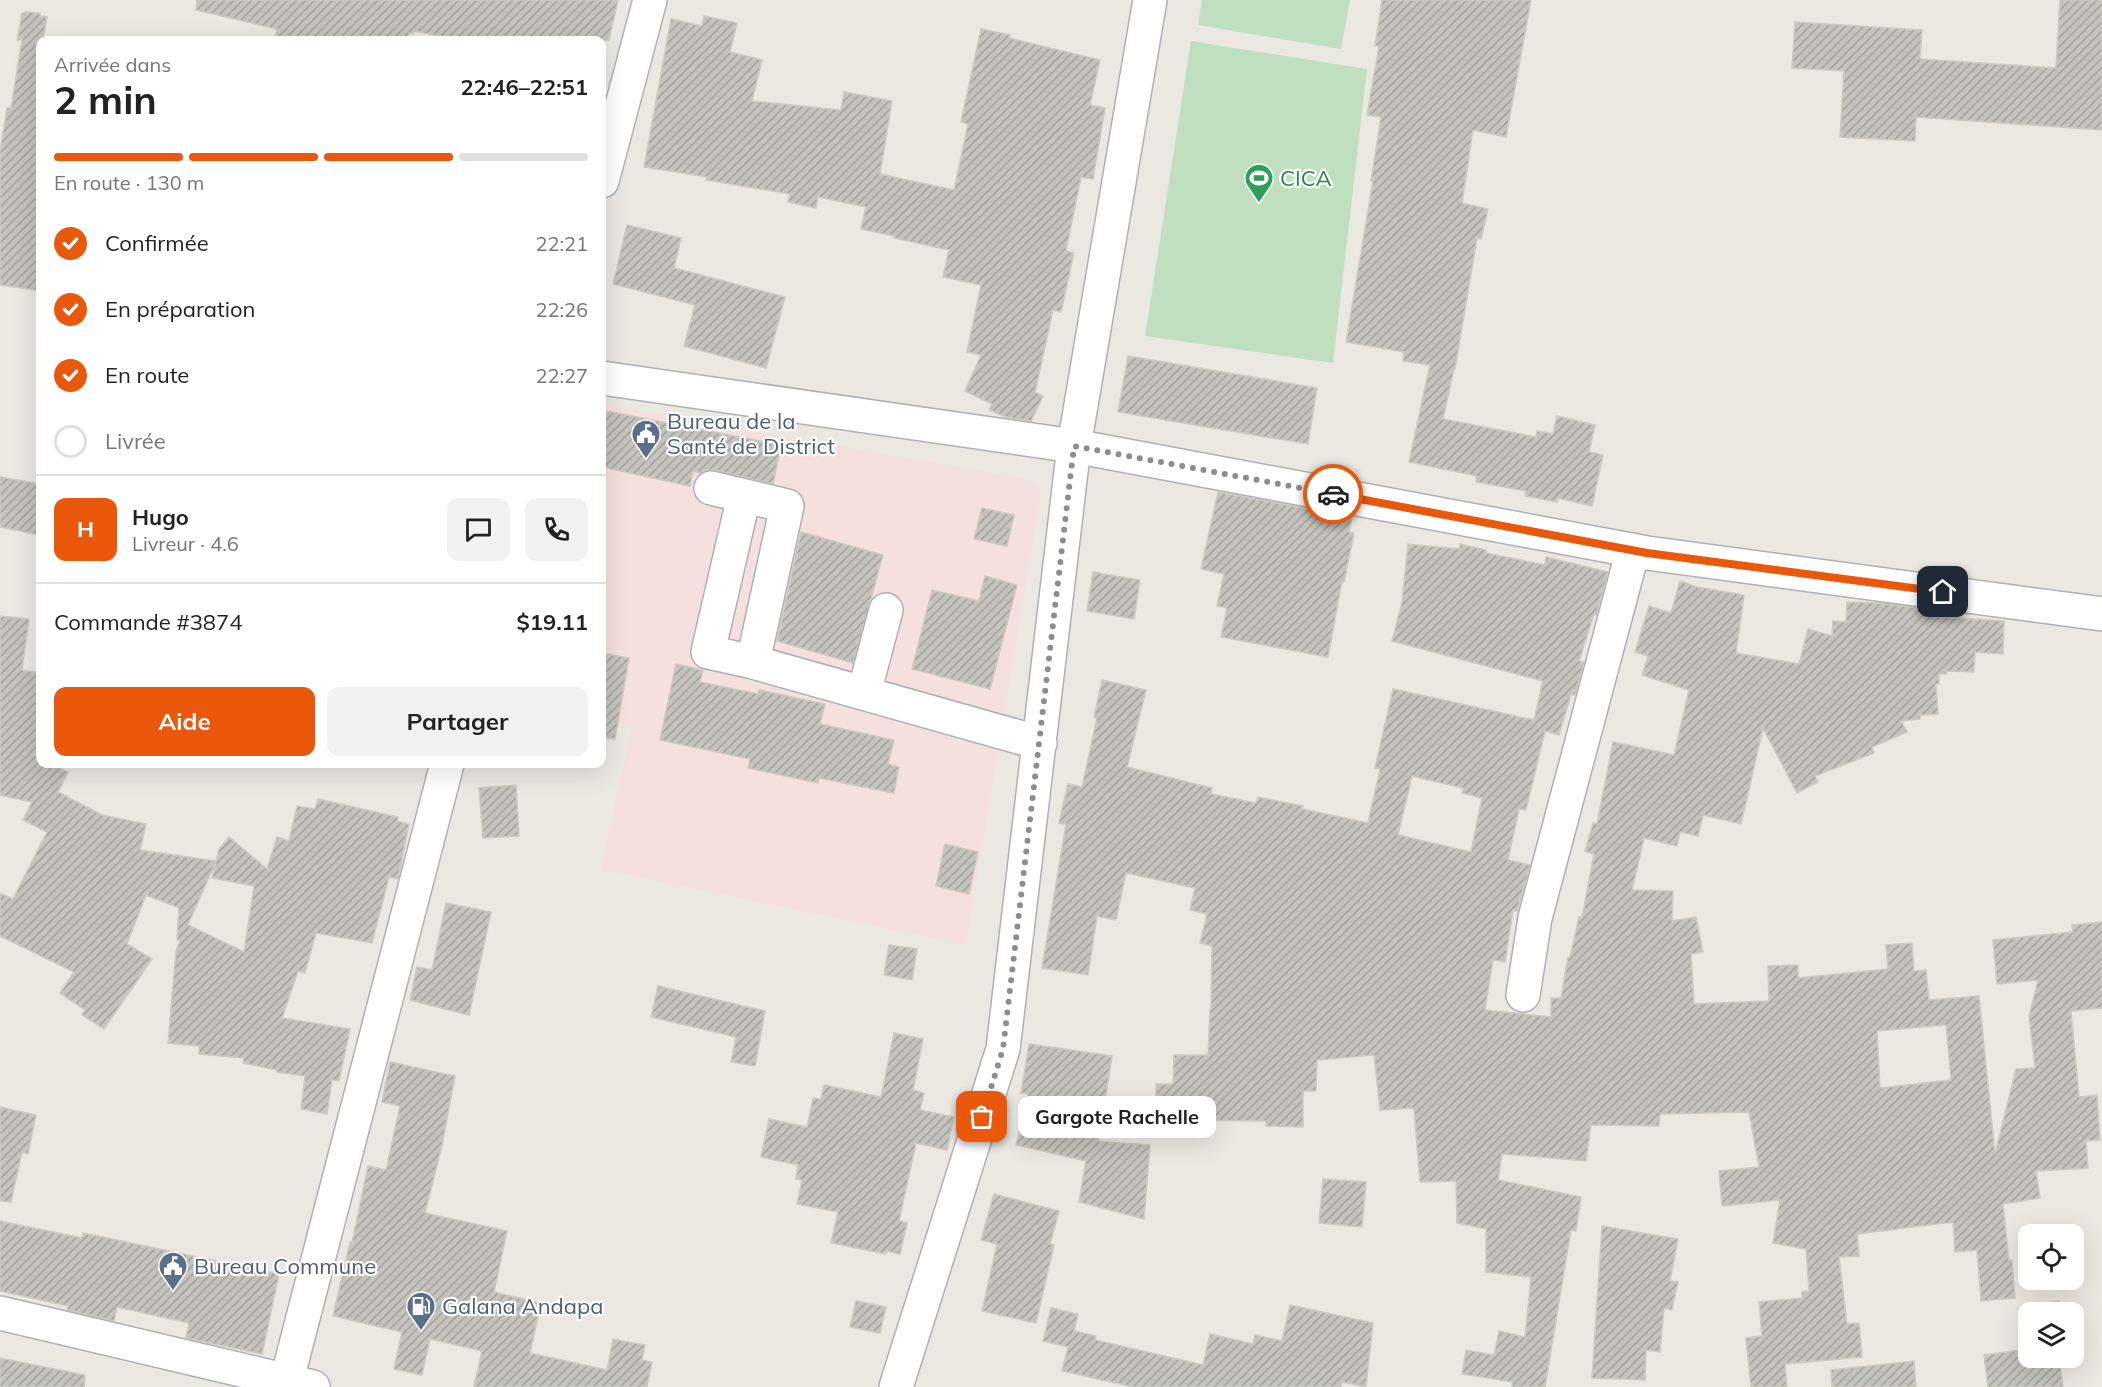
<!DOCTYPE html>
<html lang="fr">
<meta charset="utf-8">
<style>
body{margin:0;font-family:Mulish,sans-serif;background:#f2f2f2;color:#222;height:100vh;display:flex;flex-direction:column;font-size:22px;white-space:nowrap}
*{box-sizing:border-box;margin:0}
p{font-size:20px;color:#767676}
.icon{flex:none;width:33px;height:33px;fill:none;stroke:currentColor;stroke-width:2;stroke-linecap:round;stroke-linejoin:round}
.map{position:relative;flex:1;overflow:hidden}
.panel{position:absolute;left:36px;top:36px;width:570px;height:732px;display:flex;flex-direction:column;background:#fff;border-radius:12px;box-shadow:0 6px 24px #0002}
.panel>*{flex:none}
.buttons{position:absolute;left:2018px;top:1224px;display:grid;gap:12px}
.buttons a{display:grid;place-items:center;width:66px;height:66px;border-radius:12px;background:#fff;box-shadow:0 6px 24px #0002;font-size:30px}
.pin{position:absolute;display:grid;place-items:center;width:51px;height:51px;color:#fff;margin:-26px;border-radius:12px;box-shadow:0 3px 9px #0006}
.courier{position:absolute;display:grid;place-items:center;width:60px;height:60px;margin:-30px;border:4px solid #ea580c;border-radius:50%;background:#fff;color:#222;box-shadow:0 2px 8px #0007}
.bubble{position:absolute;height:42px;border-radius:12px;background:#fff;box-shadow:0 6px 24px #0002;font-size:20px;font-weight:700;line-height:42px;text-align:center}
.overview em{font-style:normal;font-weight:700}
.overview div{display:flex;flex-direction:column-reverse}
.overview{display:flex;align-items:center;justify-content:space-between;height:102px;padding:0 18px}
h1{font-size:39px;font-weight:700;line-height:45px}
.bar{display:grid;grid-template-columns:repeat(4,1fr);gap:9px 6px;align-content:center;height:72px;padding:0 18px}
.bar i{height:8px;border-radius:4px;background:#e0e0e0}
.bar .active{background:#ea580c}
.bar p{grid-column:span 4}
.line{display:flex;align-items:center;gap:15px;padding:0 18px;border-top:2px solid #e0e0e0}
.line div{flex:1}
.round{display:grid;place-items:center;flex:none;width:63px;height:63px;border-radius:12px;background:#f2f2f2}
ol{padding:0 18px;list-style:none}
li{display:flex;align-items:center;gap:18px;height:66px}
li p{margin-inline-start:auto}
li .icon{padding:6px;border-radius:50%;background:#ea580c;color:#fff;stroke-width:4}
li:last-child{color:#767676}
li i{width:33px;height:33px;border:3px solid #e0e0e0;border-radius:50%}
.button{display:flex;gap:12px;margin-top:auto;padding:12px 18px}
.button a{flex:1;height:69px;border-radius:12px;background:#ea580c;color:#fff;font-size:24px;font-weight:700;line-height:69px;text-align:center}
.button a+a{background:#f2f2f2;color:#222}
.map>svg:first-child{display:block}
</style>
<div class="map">
<svg width="2102" height="1387" viewBox="0 0 2102 1387">
<defs>
<pattern id="building-hatch" width="6" height="6" patternUnits="userSpaceOnUse" patternTransform="scale(1.5)"><rect width="6" height="6" fill="#c5c3bd"/><path d="M-1 1l2-2M0 6l6-6M5 7l2-2" fill="none" stroke="#a3a29d"/></pattern>
</defs>
<rect width="100%" height="100%" fill="#eae8e1"/>
<path fill="#f6e0dd" d="M 602,404 L 1028,479 L 1041,491 L 966,945 L 601,869 L 632,725 L 602,717 Z"/>
<path fill="#c0dfc1" d="M 1202,0 L 1350,0 L 1341,49 L 1198,25 Z
M 1191,41 L 1367,69 L 1333,363 L 1145,336 Z"/>
<path fill="url(#building-hatch)" stroke="#cecac0" stroke-width="1.5" fill-rule="evenodd" d="M 197,0 L 618,0 L 609,40 L 460,40 L 414,31 L 413,34 L 409,33 L 408,40 L 274,40 L 277,29 L 196,10 Z
M 1382,0 L 1531,0 L 1506,137 L 1473,130 L 1462,203 L 1488,209 L 1481,239 L 1477,238 L 1455,369 L 1454,369 L 1443,419 L 1536,437 L 1537,431 L 1553,434 L 1557,416 L 1595,425 L 1589,452 L 1603,455 L 1592,506 L 1558,498 L 1557,502 L 1525,496 L 1526,491 L 1476,482 L 1477,476 L 1409,462 L 1430,365 L 1403,361 L 1404,352 L 1346,342 L 1373,181 L 1371,181 L 1381,117 L 1367,115 L 1379,46 L 1375,46 Z
M 2060,0 L 2102,0 L 2102,130 L 1916,117 L 1915,141 L 1840,137 L 1844,71 L 1792,68 L 1795,22 L 1922,30 L 1920,59 L 2056,68 Z
M 26,12 L 40,13 L 40,16 L 47,17 L 43,40 L 40,40 L 40,291 L 0,285 L 0,151 L 7,108 L 11,108 L 22,40 L 17,40 L 22,13 Z
M 704,16 L 737,23 L 730,52 L 762,60 L 752,101 L 841,110 L 844,92 L 892,101 L 880,174 L 954,190 L 968,124 L 961,122 L 981,29 L 1010,35 L 1009,38 L 1100,60 L 1090,105 L 1105,108 L 1093,179 L 1081,177 L 1066,251 L 1074,253 L 1061,312 L 1053,310 L 1035,392 L 1043,396 L 1031,421 L 1006,417 L 989,410 L 992,404 L 965,391 L 981,355 L 967,352 L 981,285 L 943,277 L 949,250 L 894,238 L 894,236 L 861,229 L 866,207 L 818,197 L 816,208 L 788,202 L 790,194 L 706,180 L 707,177 L 644,167 L 671,19 L 702,26 Z
M 627,225 L 681,238 L 674,268 L 785,297 L 766,368 L 684,346 L 695,305 L 613,284 Z
M 1128,356 L 1317,388 L 1308,444 L 1118,412 Z
M 606,411 L 781,445 L 773,484 L 715,470 L 706,470 L 701,473 L 693,471 L 690,486 L 602,467 L 602,434 Z
M 0,477 L 40,484 L 40,535 L 0,527 Z
M 1218,492 L 1352,517 L 1349,532 L 1354,533 L 1344,582 L 1342,581 L 1328,657 L 1221,637 L 1227,608 L 1217,606 L 1224,574 L 1201,569 Z
M 982,508 L 1014,515 L 1007,546 L 974,539 Z
M 801,532 L 883,555 L 853,663 L 777,641 Z
M 1408,544 L 1459,549 L 1460,544 L 1486,550 L 1486,553 L 1545,565 L 1546,557 L 1608,572 L 1596,615 L 1594,614 L 1579,661 L 1584,662 L 1575,695 L 1571,694 L 1559,735 L 1545,731 L 1526,810 L 1519,809 L 1508,860 L 1530,865 L 1517,911 L 1513,910 L 1505,962 L 1493,960 L 1485,1010 L 1551,1017 L 1551,998 L 1561,998 L 1568,957 L 1570,957 L 1579,917 L 1582,918 L 1594,854 L 1585,851 L 1593,823 L 1597,824 L 1613,742 L 1674,755 L 1689,690 L 1642,675 L 1648,656 L 1635,652 L 1649,606 L 1671,613 L 1680,581 L 1697,587 L 1744,595 L 1736,653 L 1799,664 L 1808,629 L 1832,636 L 1833,621 L 1846,622 L 1847,602 L 1882,603 L 1926,609 L 1925,616 L 2004,621 L 2003,654 L 1975,652 L 1974,672 L 1947,671 L 1946,674 L 1939,674 L 1939,684 L 1936,684 L 1938,714 L 1920,715 L 1920,719 L 1901,721 L 1907,732 L 1872,747 L 1874,753 L 1815,776 L 1818,782 L 1797,793 L 1763,728 L 1741,824 L 1703,815 L 1698,836 L 1680,832 L 1677,846 L 1644,838 L 1632,890 L 1673,891 L 1672,921 L 1696,917 L 1703,952 L 1691,954 L 1694,1004 L 1769,1001 L 1768,966 L 1798,965 L 1798,978 L 1888,969 L 1886,945 L 1912,943 L 1914,971 L 1926,970 L 1929,1000 L 1979,996 L 1995,1154 L 2016,1069 L 2035,1068 L 2029,1016 L 2038,980 L 1997,984 L 1993,940 L 2073,932 L 2072,925 L 2102,922 L 2102,1008 L 2071,1011 L 2079,1097 L 2097,1095 L 2100,1140 L 2086,1141 L 2088,1168 L 2036,1171 L 2040,1198 L 2003,1204 L 2009,1261 L 2012,1260 L 2015,1298 L 1981,1301 L 1977,1250 L 1955,1252 L 1953,1222 L 1857,1234 L 1859,1256 L 1839,1257 L 1847,1324 L 1859,1323 L 1862,1357 L 1785,1364 L 1787,1387 L 1751,1387 L 1746,1338 L 1762,1336 L 1759,1302 L 1802,1298 L 1802,1292 L 1809,1291 L 1806,1249 L 1773,1243 L 1780,1200 L 1722,1206 L 1719,1171 L 1759,1167 L 1749,1112 L 1660,1114 L 1659,1126 L 1591,1125 L 1586,1161 L 1502,1154 L 1498,1180 L 1581,1197 L 1576,1231 L 1571,1230 L 1545,1387 L 1512,1387 L 1513,1382 L 1462,1374 L 1466,1350 L 1494,1355 L 1499,1331 L 1525,1337 L 1531,1277 L 1486,1272 L 1486,1229 L 1457,1223 L 1456,1181 L 1420,1182 L 1414,1108 L 1380,1110 L 1374,1055 L 1317,1060 L 1316,1091 L 1303,1091 L 1303,1127 L 1266,1126 L 1266,1121 L 1186,1120 L 1186,1123 L 1156,1123 L 1156,1084 L 1173,1084 L 1174,1055 L 1208,1055 L 1210,1010 L 1211,1010 L 1212,946 L 1200,943 L 1207,914 L 1190,910 L 1195,888 L 1126,873 L 1116,920 L 1097,916 L 1088,975 L 1042,968 L 1066,824 L 1059,823 L 1068,784 L 1082,787 L 1097,718 L 1094,717 L 1102,680 L 1146,690 L 1127,767 L 1212,788 L 1211,794 L 1256,803 L 1258,797 L 1303,806 L 1302,809 L 1368,823 L 1380,769 L 1375,768 L 1393,689 L 1534,720 L 1543,681 L 1392,641 L 1402,602 ZM 1412,776 L 1463,788 L 1462,793 L 1482,798 L 1471,852 L 1398,835 ZM 1946,1025 L 1951,1080 L 1880,1088 L 1877,1031 Z
M 1093,572 L 1140,580 L 1134,619 L 1087,611 Z
M 985,576 L 1017,585 L 990,689 L 912,669 L 932,590 L 979,601 Z
M 0,616 L 29,619 L 22,670 L 40,673 L 40,764 L 51,764 L 68,772 L 58,792 L 102,815 L 146,824 L 140,850 L 216,861 L 188,925 L 244,952 L 254,886 L 212,878 L 219,849 L 229,837 L 267,869 L 277,837 L 289,841 L 297,806 L 315,809 L 318,799 L 398,817 L 397,821 L 409,824 L 398,879 L 389,877 L 372,943 L 316,933 L 305,973 L 298,971 L 282,1018 L 350,1029 L 339,1081 L 332,1080 L 327,1114 L 301,1109 L 305,1076 L 277,1072 L 277,1070 L 243,1063 L 244,1058 L 199,1054 L 199,1046 L 168,1043 L 176,951 L 180,941 L 177,940 L 179,908 L 146,895 L 127,944 L 152,959 L 104,1029 L 82,1015 L 85,1010 L 60,993 L 74,972 L 0,936 L 0,893 L 13,899 L 47,832 L 23,820 L 32,802 L 0,795 Z
M 602,653 L 629,658 L 615,739 L 602,738 Z
M 676,664 L 703,670 L 700,682 L 758,694 L 759,690 L 825,704 L 820,724 L 894,740 L 888,764 L 899,767 L 894,793 L 819,778 L 818,783 L 748,768 L 750,759 L 660,740 Z
M 516,785 L 519,836 L 483,838 L 479,788 Z
M 945,844 L 978,852 L 969,894 L 936,886 Z
M 446,903 L 491,912 L 469,1015 L 410,1000 L 417,967 L 432,970 Z
M 889,945 L 917,949 L 912,980 L 884,975 Z
M 658,986 L 765,1011 L 755,1066 L 731,1062 L 736,1037 L 651,1017 Z
M 894,1033 L 923,1039 L 913,1090 L 924,1093 L 920,1110 L 954,1117 L 947,1150 L 916,1143 L 899,1221 L 907,1223 L 900,1254 L 886,1251 L 886,1254 L 831,1243 L 838,1212 L 797,1204 L 802,1180 L 796,1179 L 798,1165 L 761,1157 L 769,1119 L 807,1127 L 813,1098 L 821,1099 L 824,1085 L 881,1097 Z
M 1029,1044 L 1112,1056 L 1099,1141 L 1150,1145 L 1144,1219 L 1079,1202 L 1086,1161 L 1016,1145 L 1028,1094 L 1021,1093 Z
M 390,1062 L 455,1076 L 442,1145 L 425,1213 L 507,1231 L 494,1292 L 541,1303 L 530,1353 L 607,1370 L 613,1339 L 645,1345 L 642,1360 L 652,1362 L 647,1387 L 474,1387 L 482,1351 L 430,1339 L 422,1375 L 394,1369 L 402,1332 L 333,1316 L 350,1242 L 352,1243 L 368,1166 L 386,1170 L 400,1106 L 382,1102 Z
M 0,1107 L 36,1115 L 28,1154 L 22,1152 L 11,1202 L 0,1201 Z
M 1323,1179 L 1366,1182 L 1362,1227 L 1319,1223 Z
M 994,1194 L 1059,1211 L 1050,1244 L 1054,1245 L 1036,1323 L 982,1311 L 997,1244 L 981,1240 Z
M 0,1221 L 82,1238 L 83,1233 L 279,1274 L 262,1354 L 186,1338 L 189,1323 L 117,1307 L 114,1321 L 67,1310 L 68,1306 L 0,1291 Z
M 1602,1226 L 1678,1239 L 1670,1281 L 1678,1282 L 1672,1310 L 1664,1308 L 1660,1352 L 1646,1350 L 1645,1380 L 1592,1378 Z
M 856,1301 L 886,1307 L 880,1333 L 850,1327 Z
M 2059,1301 L 2062,1312 L 2034,1312 L 2032,1305 Z
M 1290,1305 L 1373,1323 L 1366,1387 L 1342,1382 L 1341,1387 L 1133,1387 L 1062,1371 L 1068,1347 L 1043,1341 L 1051,1308 L 1078,1314 L 1074,1331 L 1096,1336 L 1095,1340 L 1203,1365 L 1210,1334 L 1253,1344 L 1255,1335 L 1282,1341 Z
M 2028,1349 L 2028,1358 L 2073,1358 L 2073,1351 L 2075,1360 L 2060,1364 L 2063,1387 L 1988,1387 L 1984,1355 Z
M 0,1358 L 85,1375 L 84,1387 L 0,1387 Z
M 1914,1361 L 1916,1387 L 1832,1387 L 1831,1370 Z"/>
<g fill="none" stroke-linecap="round" stroke-linejoin="round">
<g stroke="#aeb1b4" stroke-width="36">
<path id="minor" d="M 602,181 L 650,0
M 602,378 L 1074,446 L 1647,553 L 2102,614
M 711,488 L 787,506 L 753,662
M 744,496 L 708,652 L 753,662 L 1040,743
M 864,693 L 886,610
M 1523,995 L 1535,918 L 1633,550
M 0,1313 L 313,1387
M 285,1387 L 447,764
M 896,1387 L 1003,1049 L 1074,446 L 1150,0"/>
</g>
<use href="#minor" stroke="#fff" stroke-width="33"/>
</g>
<g fill="none" stroke-linecap="round" stroke-linejoin="round">
<path stroke="#8c8d8c" stroke-width="6" stroke-dasharray="0 10.8" d="M 982,1117 L 1003,1049 L 1074,446 L 1333,494"/>
<path stroke="#ea580c" stroke-width="8" d="M 1333,494 L 1647,553 L 1943,592"/>
</g>
<defs>
<g id="stadium-pin" transform="scale(1.5)"><path d="M0 17L-7.5 6A9.5 9.5 0 1 1 7.5 6Z" fill="#2e9e5b" stroke="#fff"/><path d="M0-5a6.5 5 0 1 0 0 10a6.5 5 0 1 0 0-10ZM-3.5-1.8h7v3.6h-7Z" fill="#fff"/></g>
<g id="civic-pin" transform="scale(1.5)"><path d="M0 17L-7.5 6A9.5 9.5 0 1 1 7.5 6Z" fill="#5c6f8a" stroke="#fff"/><path d="M-.6-6.5H3V-4.5H.6V-3L4-1V1h2V6H-6V1h2V-1L-.6-3ZM-1.2 2.5V6h2.4V2.5Z" fill="#fff"/></g>
<g id="fuel-pin" transform="scale(1.5)"><path d="M0 17L-7.5 6A9.5 9.5 0 1 1 7.5 6Z" fill="#5c6f8a" stroke="#fff"/><path d="M-5.5-6h7V0h2V4h1.3V-2.5L3-4.5l.8-.8L6-3V5H2.5V1h-1V6h-7ZM-4.2-4.7v3.2H.2V-4.7Z" fill="#fff"/></g>
</defs>
<g fill-rule="evenodd">
<use href="#stadium-pin" x="1259" y="178"/>
<use href="#civic-pin" x="646" y="434"/>
<use href="#civic-pin" x="173" y="1266"/>
<use href="#fuel-pin" x="421" y="1306"/>
</g>
<g text-anchor="middle" stroke-width="4.5" stroke-linejoin="round" paint-order="stroke">
<g font-size="22" fill="#27864d" stroke="#fff" text-anchor="start">
<text x="1280" y="186">CICA</text>
</g>
<g font-size="22" fill="#4e5e75" stroke="#fff" text-anchor="start">
<text x="667" y="429">Bureau de la<tspan x="667" dy="25">Santé de District</tspan></text>
<text x="194" y="1274">Bureau Commune</text>
<text x="442" y="1314">Galana Andapa</text>
</g>
</g>
</svg>
<div class="buttons">
<a><svg class="icon" aria-label="locate" viewBox="0 0 24 24"><circle cx="12" cy="12" r="6"/><path d="M12 2v4M12 18v4M2 12h4M18 12h4"/></svg></a>
<a><svg class="icon" aria-label="layers" viewBox="0 0 24 24"><path d="M12 4l9 5-9 5-9-5zM3 14l9 5 9-5"/></svg></a>
</div>
<div class="pin" style="left:982px;top:1117px;background:#ea580c"><svg class="icon" aria-label="bag" viewBox="0 0 24 24"><path d="M5 8h14l-1 12H6zM9 8a3 3 0 0 1 6 0"/></svg></div>
<div class="pin" style="left:1943px;top:592px;background:#1f2937"><svg class="icon" aria-label="home" viewBox="0 0 24 24"><path d="M3 11l9-7 9 7M6 9v11h12V9"/></svg></div>
<div class="courier" style="left:1333px;top:494px"><svg class="icon" aria-label="car" viewBox="0 0 24 24"><path d="M5 17H2v-5l4-1 3-4h7l3 4 3 1v5h-3M9 17h6M6 11h13"/><circle cx="7" cy="17" r="2"/><circle cx="17" cy="17" r="2"/></svg></div>
<div class="bubble" style="left:1018px;top:1096px;width:198px">Gargote Rachelle</div>
<section class="panel">
<div class="overview"><div><h1>2 min</h1><p>Arrivée dans</p></div><em>22:46–22:51</em></div>
<div class="bar"><i class="active"></i><i class="active"></i><i class="active"></i><i></i><p>En route · 130 m</p></div>
<ol>
<li><svg class="icon" aria-label="check" viewBox="0 0 24 24"><path d="M5 12l5 5 9-10"/></svg>Confirmée<p>22:21</p></li>
<li><svg class="icon" aria-label="check" viewBox="0 0 24 24"><path d="M5 12l5 5 9-10"/></svg>En préparation<p>22:26</p></li>
<li><svg class="icon" aria-label="check" viewBox="0 0 24 24"><path d="M5 12l5 5 9-10"/></svg>En route<p>22:27</p></li>
<li><i></i>Livrée</li>
</ol>
<div class="line" style="height:108px"><b class="round" style="background:#ea580c;color:#fff">H</b><div><b>Hugo</b><p>Livreur · 4.6</p></div><a class="round"><svg class="icon" aria-label="chat" viewBox="0 0 24 24"><path d="M4 5h16v11H9l-5 4z"/></svg></a><a class="round"><svg class="icon" aria-label="phone" viewBox="0 0 24 24"><path d="M5 4h4l2 5-3 2q2 4 5 5l2-3 5 2v4C11 20 4 13 5 4z"/></svg></a></div>
<div class="line" style="height:78px"><div>Commande #3874</div><b>$19.11</b></div>
<div class="button"><a>Aide</a><a>Partager</a></div>
</section>
</div>
